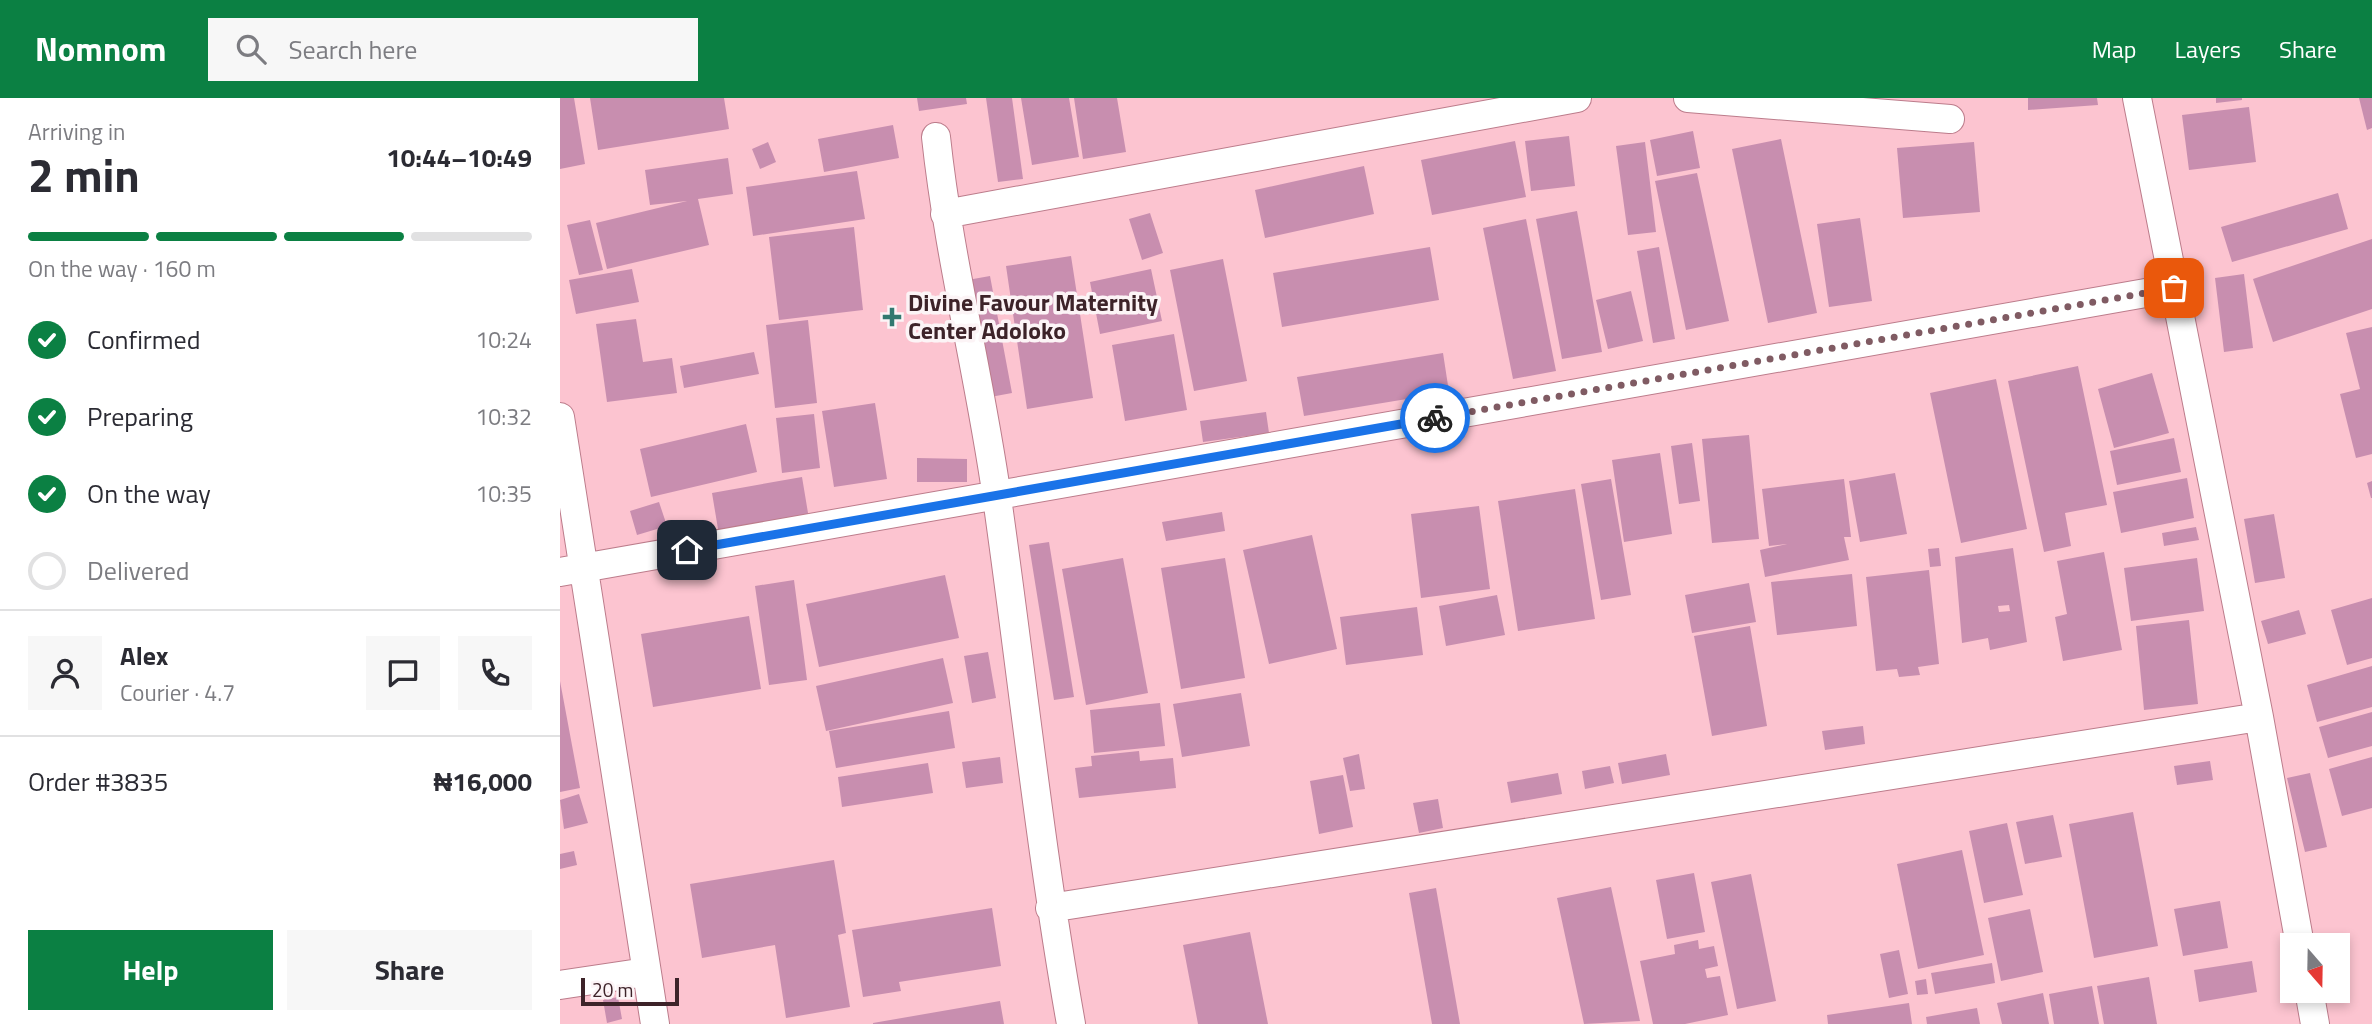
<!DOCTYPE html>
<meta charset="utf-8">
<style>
body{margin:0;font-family:"Titillium Web",sans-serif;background:#f7f7f7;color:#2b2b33;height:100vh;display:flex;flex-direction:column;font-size:26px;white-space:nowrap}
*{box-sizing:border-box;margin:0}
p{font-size:23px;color:#7c7c81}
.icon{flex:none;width:38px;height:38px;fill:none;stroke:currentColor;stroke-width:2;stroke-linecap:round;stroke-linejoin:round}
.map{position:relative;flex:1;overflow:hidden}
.panel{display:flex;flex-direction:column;background:#fff;width:560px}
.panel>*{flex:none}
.needle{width:46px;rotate:160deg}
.buttons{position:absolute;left:1720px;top:835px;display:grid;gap:14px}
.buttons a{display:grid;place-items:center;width:70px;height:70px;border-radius:0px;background:#fff;box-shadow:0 4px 10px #0003;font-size:35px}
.scale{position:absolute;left:21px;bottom:18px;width:98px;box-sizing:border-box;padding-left:7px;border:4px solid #3d2329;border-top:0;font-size:19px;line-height:24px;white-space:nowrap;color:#3d2329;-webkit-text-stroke:5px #fcf4f6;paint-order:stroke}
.pin{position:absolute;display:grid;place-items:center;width:60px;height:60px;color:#fff;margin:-30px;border-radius:14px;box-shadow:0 4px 10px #0006}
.courier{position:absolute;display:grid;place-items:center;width:70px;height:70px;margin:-35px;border:5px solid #1a73e8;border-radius:50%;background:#fff;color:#222;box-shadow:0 2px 9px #0007}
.summary em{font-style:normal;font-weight:700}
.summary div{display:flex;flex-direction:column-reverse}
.summary{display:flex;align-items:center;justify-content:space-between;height:119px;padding:0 28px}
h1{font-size:46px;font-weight:700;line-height:52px}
.bar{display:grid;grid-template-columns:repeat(4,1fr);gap:10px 7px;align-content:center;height:84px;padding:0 28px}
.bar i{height:9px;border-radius:5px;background:#e1e1e2}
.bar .active{background:#0b8043}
.bar p{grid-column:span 4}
.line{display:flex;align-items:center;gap:18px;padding:0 28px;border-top:2px solid #e1e1e2}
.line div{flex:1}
.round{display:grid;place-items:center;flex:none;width:74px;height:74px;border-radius:0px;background:#f7f7f7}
ol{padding:0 28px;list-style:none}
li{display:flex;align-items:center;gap:21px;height:77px}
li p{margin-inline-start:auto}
li .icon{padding:7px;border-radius:50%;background:#0b8043;color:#fff;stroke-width:4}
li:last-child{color:#7c7c81}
li i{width:38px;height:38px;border:4px solid #e1e1e2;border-radius:50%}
.primary-button{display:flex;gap:14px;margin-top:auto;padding:14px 28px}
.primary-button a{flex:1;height:80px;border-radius:0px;background:#0b8043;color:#fff;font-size:28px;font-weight:700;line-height:80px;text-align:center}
.primary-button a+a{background:#f7f7f7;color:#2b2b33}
header{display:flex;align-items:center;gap:42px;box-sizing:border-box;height:98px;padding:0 35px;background:#0b8043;color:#fff}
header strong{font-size:33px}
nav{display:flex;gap:38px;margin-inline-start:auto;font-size:24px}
.search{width:490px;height:63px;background:#f7f7f7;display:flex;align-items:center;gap:18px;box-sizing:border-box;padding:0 24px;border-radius:0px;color:#7c7c81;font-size:26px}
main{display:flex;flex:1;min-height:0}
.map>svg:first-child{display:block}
</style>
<header>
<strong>Nomnom</strong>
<div class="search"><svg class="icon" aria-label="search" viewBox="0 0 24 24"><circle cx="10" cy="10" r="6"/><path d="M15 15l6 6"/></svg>Search here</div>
<nav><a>Map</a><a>Layers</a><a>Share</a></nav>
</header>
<main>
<section class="panel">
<div class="summary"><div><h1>2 min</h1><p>Arriving in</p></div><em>10:44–10:49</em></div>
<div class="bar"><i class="active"></i><i class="active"></i><i class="active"></i><i></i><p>On the way · 160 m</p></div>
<ol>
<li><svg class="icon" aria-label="check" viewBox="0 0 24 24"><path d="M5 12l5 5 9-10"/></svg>Confirmed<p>10:24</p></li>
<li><svg class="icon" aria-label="check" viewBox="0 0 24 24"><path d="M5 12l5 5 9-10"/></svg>Preparing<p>10:32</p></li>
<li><svg class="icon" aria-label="check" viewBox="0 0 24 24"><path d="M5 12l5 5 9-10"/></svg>On the way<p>10:35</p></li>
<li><i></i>Delivered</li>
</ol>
<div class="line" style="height:126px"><a class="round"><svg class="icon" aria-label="person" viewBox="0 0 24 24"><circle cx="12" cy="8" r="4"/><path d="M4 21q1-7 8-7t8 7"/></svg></a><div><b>Alex</b><p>Courier · 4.7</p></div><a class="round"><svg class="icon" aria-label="chat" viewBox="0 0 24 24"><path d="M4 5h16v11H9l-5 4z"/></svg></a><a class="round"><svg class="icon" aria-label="phone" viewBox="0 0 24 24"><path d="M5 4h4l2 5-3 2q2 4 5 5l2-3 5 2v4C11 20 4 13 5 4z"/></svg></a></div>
<div class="line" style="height:91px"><div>Order #3835</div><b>₦16,000</b></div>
<div class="primary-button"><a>Help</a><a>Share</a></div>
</section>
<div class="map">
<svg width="1812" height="926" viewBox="0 0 1812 926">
<rect width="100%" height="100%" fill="#fcc4d0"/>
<path fill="#c88eaf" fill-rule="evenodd" d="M 0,0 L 14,0 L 25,66 L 0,71 Z
M 30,0 L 164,0 L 169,31 L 38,52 Z
M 357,0 L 406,0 L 407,6 L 359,13 Z
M 426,0 L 452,0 L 463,81 L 438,84 Z
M 461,0 L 509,0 L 519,59 L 472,67 Z
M 514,0 L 557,0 L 566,54 L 523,61 Z
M 1468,0 L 1537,0 L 1538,7 L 1468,12 Z
M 1656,0 L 1682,0 L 1682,2 L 1656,5 Z
M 1799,0 L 1812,0 L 1812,30 L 1807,32 Z
M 1689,9 L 1696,64 L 1629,72 L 1622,17 Z
M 333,27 L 339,60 L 264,74 L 258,41 Z
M 1133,33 L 1140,70 L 1097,78 L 1090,42 Z
M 1009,38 L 1015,88 L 971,93 L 965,43 Z
M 1221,41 L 1257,215 L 1208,225 L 1172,51 Z
M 955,43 L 966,99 L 872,117 L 861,62 Z
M 208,44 L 216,64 L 200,71 L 192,51 Z
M 1085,44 L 1096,134 L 1068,137 L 1056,48 Z
M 1414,44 L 1420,114 L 1343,120 L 1337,50 Z
M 168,60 L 173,96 L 138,101 L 149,147 L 47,171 L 36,125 L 127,103 L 90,107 L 85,72 Z
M 804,68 L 814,116 L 705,140 L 695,92 Z
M 297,73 L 305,121 L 193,138 L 186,89 Z
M 1137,75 L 1169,223 L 1126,232 L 1095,83 Z
M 1778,95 L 1788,131 L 1672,164 L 1661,129 Z
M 1017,113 L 1042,254 L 1002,261 L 976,121 Z
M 590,115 L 603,155 L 582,162 L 569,121 Z
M 1300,120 L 1312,203 L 1269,209 L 1257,126 Z
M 966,121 L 996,273 L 953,281 L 923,130 Z
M 30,122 L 43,172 L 19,177 L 7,127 Z
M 294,129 L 303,212 L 219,222 L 209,139 Z
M 1812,141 L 1812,211 L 1713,244 L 1693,181 Z
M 870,149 L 879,202 L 722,229 L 713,175 Z
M 1099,149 L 1115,241 L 1093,245 L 1077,153 Z
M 511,158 L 533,300 L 467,311 L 446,168 Z
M 663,161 L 687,283 L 634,293 L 610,172 Z
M 72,171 L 79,204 L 16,216 L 9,182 Z
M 591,171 L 602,223 L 540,236 L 530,184 Z
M 1684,176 L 1693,250 L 1664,254 L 1655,180 Z
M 430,178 L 452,295 L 425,300 L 402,183 Z
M 1071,193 L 1083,243 L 1048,251 L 1036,202 Z
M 76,221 L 83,264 L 112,260 L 117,295 L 47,304 L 36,226 Z
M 248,222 L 257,305 L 215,310 L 206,227 Z
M 1812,229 L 1812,356 L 1796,360 L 1780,296 L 1800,291 L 1786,235 Z
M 614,236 L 627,312 L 565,323 L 552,247 Z
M 194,254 L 199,276 L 124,290 L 120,268 Z
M 883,255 L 889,294 L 744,318 L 737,279 Z
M 1518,268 L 1547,407 L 1505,415 L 1511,448 L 1484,454 L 1448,283 Z
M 1592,275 L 1609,335 L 1554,350 L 1538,291 Z
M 1436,281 L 1467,431 L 1401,445 L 1370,295 Z
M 315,305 L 327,381 L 274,389 L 262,313 Z
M 706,314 L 709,335 L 643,344 L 640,323 Z
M 254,316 L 260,370 L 222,375 L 216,320 Z
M 186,326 L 197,374 L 91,399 L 80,351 Z
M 1189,337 L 1199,441 L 1152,445 L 1142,341 Z
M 1614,340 L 1621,374 L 1557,387 L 1550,353 Z
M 1132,345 L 1140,403 L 1119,406 L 1111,348 Z
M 1100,355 L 1112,436 L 1064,444 L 1052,362 Z
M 357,360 L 407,361 L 407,384 L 357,384 Z
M 1335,375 L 1347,436 L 1300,444 L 1289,383 Z
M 242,379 L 249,421 L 159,437 L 152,395 Z
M 1627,380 L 1634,420 L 1561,435 L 1553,394 Z
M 1051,381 L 1071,497 L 1041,502 L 1021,386 Z
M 1284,381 L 1291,439 L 1284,439 L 1289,462 L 1205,479 L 1200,452 L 1227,446 L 1209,448 L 1202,391 Z
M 1812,383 L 1812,400 L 1811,400 L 1807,385 Z
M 1015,391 L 1035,521 L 958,533 L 938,403 Z
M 99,404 L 107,428 L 77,437 L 70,413 Z
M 919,408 L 930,491 L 861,500 L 851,416 Z
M 662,414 L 665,433 L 606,443 L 602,424 Z
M 1714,416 L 1725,480 L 1695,485 L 1684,421 Z
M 1636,429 L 1639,442 L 1604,448 L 1602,435 Z
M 752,437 L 777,551 L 709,566 L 683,452 Z
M 489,444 L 514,599 L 494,602 L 469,447 Z
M 1379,450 L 1381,468 L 1370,469 L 1368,451 Z
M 1453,450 L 1467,544 L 1430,552 L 1428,540 L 1402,545 L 1395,459 ZM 1449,507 L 1450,513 L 1439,514 L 1438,508 Z
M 1544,454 L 1562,552 L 1503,563 L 1495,519 L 1507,516 L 1497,463 Z
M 563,460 L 588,595 L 526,607 L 502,471 Z
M 665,460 L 685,580 L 621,591 L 601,470 Z
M 1637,460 L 1644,513 L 1571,523 L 1564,470 Z
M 1369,472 L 1379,566 L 1358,569 L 1360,577 L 1339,579 L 1337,571 L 1316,573 L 1306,479 Z
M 1292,476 L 1297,528 L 1217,537 L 1211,484 Z
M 385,477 L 399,540 L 259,569 L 246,506 Z
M 234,482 L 247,582 L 209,587 L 195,488 Z
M 1189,485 L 1196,524 L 1132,535 L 1125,497 Z
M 937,497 L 945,537 L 886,548 L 879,508 Z
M 1812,500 L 1812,560 L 1787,567 L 1771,512 Z
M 857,509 L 863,557 L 786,567 L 780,519 Z
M 1739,512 L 1746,536 L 1708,546 L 1701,523 Z
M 189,518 L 201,591 L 93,609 L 81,536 Z
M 1629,522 L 1638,606 L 1584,612 L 1576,528 Z
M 1190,528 L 1207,628 L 1152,638 L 1134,538 Z
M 428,554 L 436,600 L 412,605 L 404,558 Z
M 383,560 L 393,605 L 266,633 L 256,588 Z
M 1812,568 L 1812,609 L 1757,624 L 1747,587 Z
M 0,583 L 20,690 L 0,694 Z
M 681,595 L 690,648 L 622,659 L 613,606 Z
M 600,605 L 605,648 L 534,655 L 530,612 Z
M 389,613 L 395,650 L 276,670 L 269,633 Z
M 1812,614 L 1812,648 L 1768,660 L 1759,629 Z
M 1303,628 L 1305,646 L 1265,652 L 1262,633 Z
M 579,653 L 580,663 L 613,660 L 616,690 L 519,700 L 515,670 L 532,668 L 531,658 Z
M 799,656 L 805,691 L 790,693 L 783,660 Z
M 1106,656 L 1110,677 L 1062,686 L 1058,665 Z
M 440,659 L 443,685 L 406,690 L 402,664 Z
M 1812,659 L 1812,710 L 1782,718 L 1769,671 Z
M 1650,663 L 1653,682 L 1617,687 L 1614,668 Z
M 368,665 L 373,695 L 282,709 L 278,679 Z
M 1050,668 L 1054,685 L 1025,691 L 1022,673 Z
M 998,675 L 1002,696 L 951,705 L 947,684 Z
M 1750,675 L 1767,749 L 1745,754 L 1727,680 Z
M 783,677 L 793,729 L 759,736 L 750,683 Z
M 19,696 L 28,725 L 4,731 L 0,702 Z
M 878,701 L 883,730 L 859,735 L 853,705 Z
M 1573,714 L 1598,848 L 1534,860 L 1509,726 Z
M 1493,717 L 1502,759 L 1465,766 L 1456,724 Z
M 1447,725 L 1463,797 L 1424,805 L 1409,733 Z
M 1402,752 L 1424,857 L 1358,871 L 1337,766 Z
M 14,753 L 17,767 L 0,771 L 0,756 Z
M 274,762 L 286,835 L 278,837 L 290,909 L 226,920 L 215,847 L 142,860 L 130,786 Z
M 1134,775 L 1145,834 L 1107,841 L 1096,782 Z
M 1191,776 L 1216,903 L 1177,911 L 1151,784 Z
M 1051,789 L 1080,923 L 1024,926 L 997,800 Z
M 876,790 L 900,926 L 872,926 L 849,795 Z
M 1660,803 L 1668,850 L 1623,858 L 1614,811 Z
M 432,810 L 441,868 L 339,884 L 341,893 L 303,899 L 292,832 Z
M 1470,811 L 1483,874 L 1441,883 L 1428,820 Z
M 690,834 L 708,926 L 638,926 L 623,847 Z
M 1138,842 L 1139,851 L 1154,848 L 1158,868 L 1145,871 L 1147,880 L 1160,878 L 1168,917 L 1125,926 L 1093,926 L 1080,863 L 1115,856 L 1114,847 Z
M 1339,852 L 1348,896 L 1329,900 L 1320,856 Z
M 1692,863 L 1697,894 L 1639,904 L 1634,872 Z
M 1432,865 L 1435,885 L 1375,896 L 1371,875 Z
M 1589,879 L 1597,926 L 1544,926 L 1537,888 Z
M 1366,881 L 1368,896 L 1357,897 L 1355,883 Z
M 1532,888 L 1539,926 L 1494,926 L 1489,896 Z
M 1483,895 L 1489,926 L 1442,926 L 1437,905 Z
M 58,899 L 62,921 L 47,925 L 43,902 Z
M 440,903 L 444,926 L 313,926 L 313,925 Z
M 1349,905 L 1352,926 L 1268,926 L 1267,917 Z
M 1417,910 L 1420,926 L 1367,926 L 1366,919 Z"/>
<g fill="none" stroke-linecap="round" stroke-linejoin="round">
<g stroke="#bc7c8b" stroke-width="30">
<path id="street" d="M 1128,0 L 1390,21
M 1577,0 L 1699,619 L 1740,847
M 376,39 C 389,161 420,279 437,400 C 462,576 480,752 511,926
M 385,116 L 1017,0
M 0,319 L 95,926
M 0,474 L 1614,190
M 490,810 L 1699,619
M 0,887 L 86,874
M 1749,892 L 1755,926"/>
</g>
<use href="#street" stroke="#fff" stroke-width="28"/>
</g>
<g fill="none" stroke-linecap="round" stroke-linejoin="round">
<path stroke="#805b63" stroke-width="7" stroke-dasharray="0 12.6" d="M 875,320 L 1614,190"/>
<path stroke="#1a73e8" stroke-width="9" d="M 127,452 L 875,320"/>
</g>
<path fill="#327970" stroke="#fcf4f6" stroke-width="2.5" d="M328.5 208.5h7v7h7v7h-7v7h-7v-7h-7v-7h7z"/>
<g text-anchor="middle" stroke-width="7" stroke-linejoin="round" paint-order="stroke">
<g font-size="24" font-weight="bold" fill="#3d2329" stroke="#fcf4f6" text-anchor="start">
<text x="348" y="213">Divine Favour Maternity<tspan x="348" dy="28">Center Adoloko</tspan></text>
</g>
</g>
</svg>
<div class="buttons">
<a><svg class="needle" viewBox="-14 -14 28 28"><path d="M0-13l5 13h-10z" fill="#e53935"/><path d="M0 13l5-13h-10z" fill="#7c7c81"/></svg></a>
</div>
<div class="scale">20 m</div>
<div class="pin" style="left:1614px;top:190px;background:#ea580c"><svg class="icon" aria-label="bag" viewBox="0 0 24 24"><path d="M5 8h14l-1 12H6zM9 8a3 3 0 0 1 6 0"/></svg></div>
<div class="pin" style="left:127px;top:452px;background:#1f2937"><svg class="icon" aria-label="home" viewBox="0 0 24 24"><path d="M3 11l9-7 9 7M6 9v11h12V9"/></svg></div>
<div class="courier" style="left:875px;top:320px"><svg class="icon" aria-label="bike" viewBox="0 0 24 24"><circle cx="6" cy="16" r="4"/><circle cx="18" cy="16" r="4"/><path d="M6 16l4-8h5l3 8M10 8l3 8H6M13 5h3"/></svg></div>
</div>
</main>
